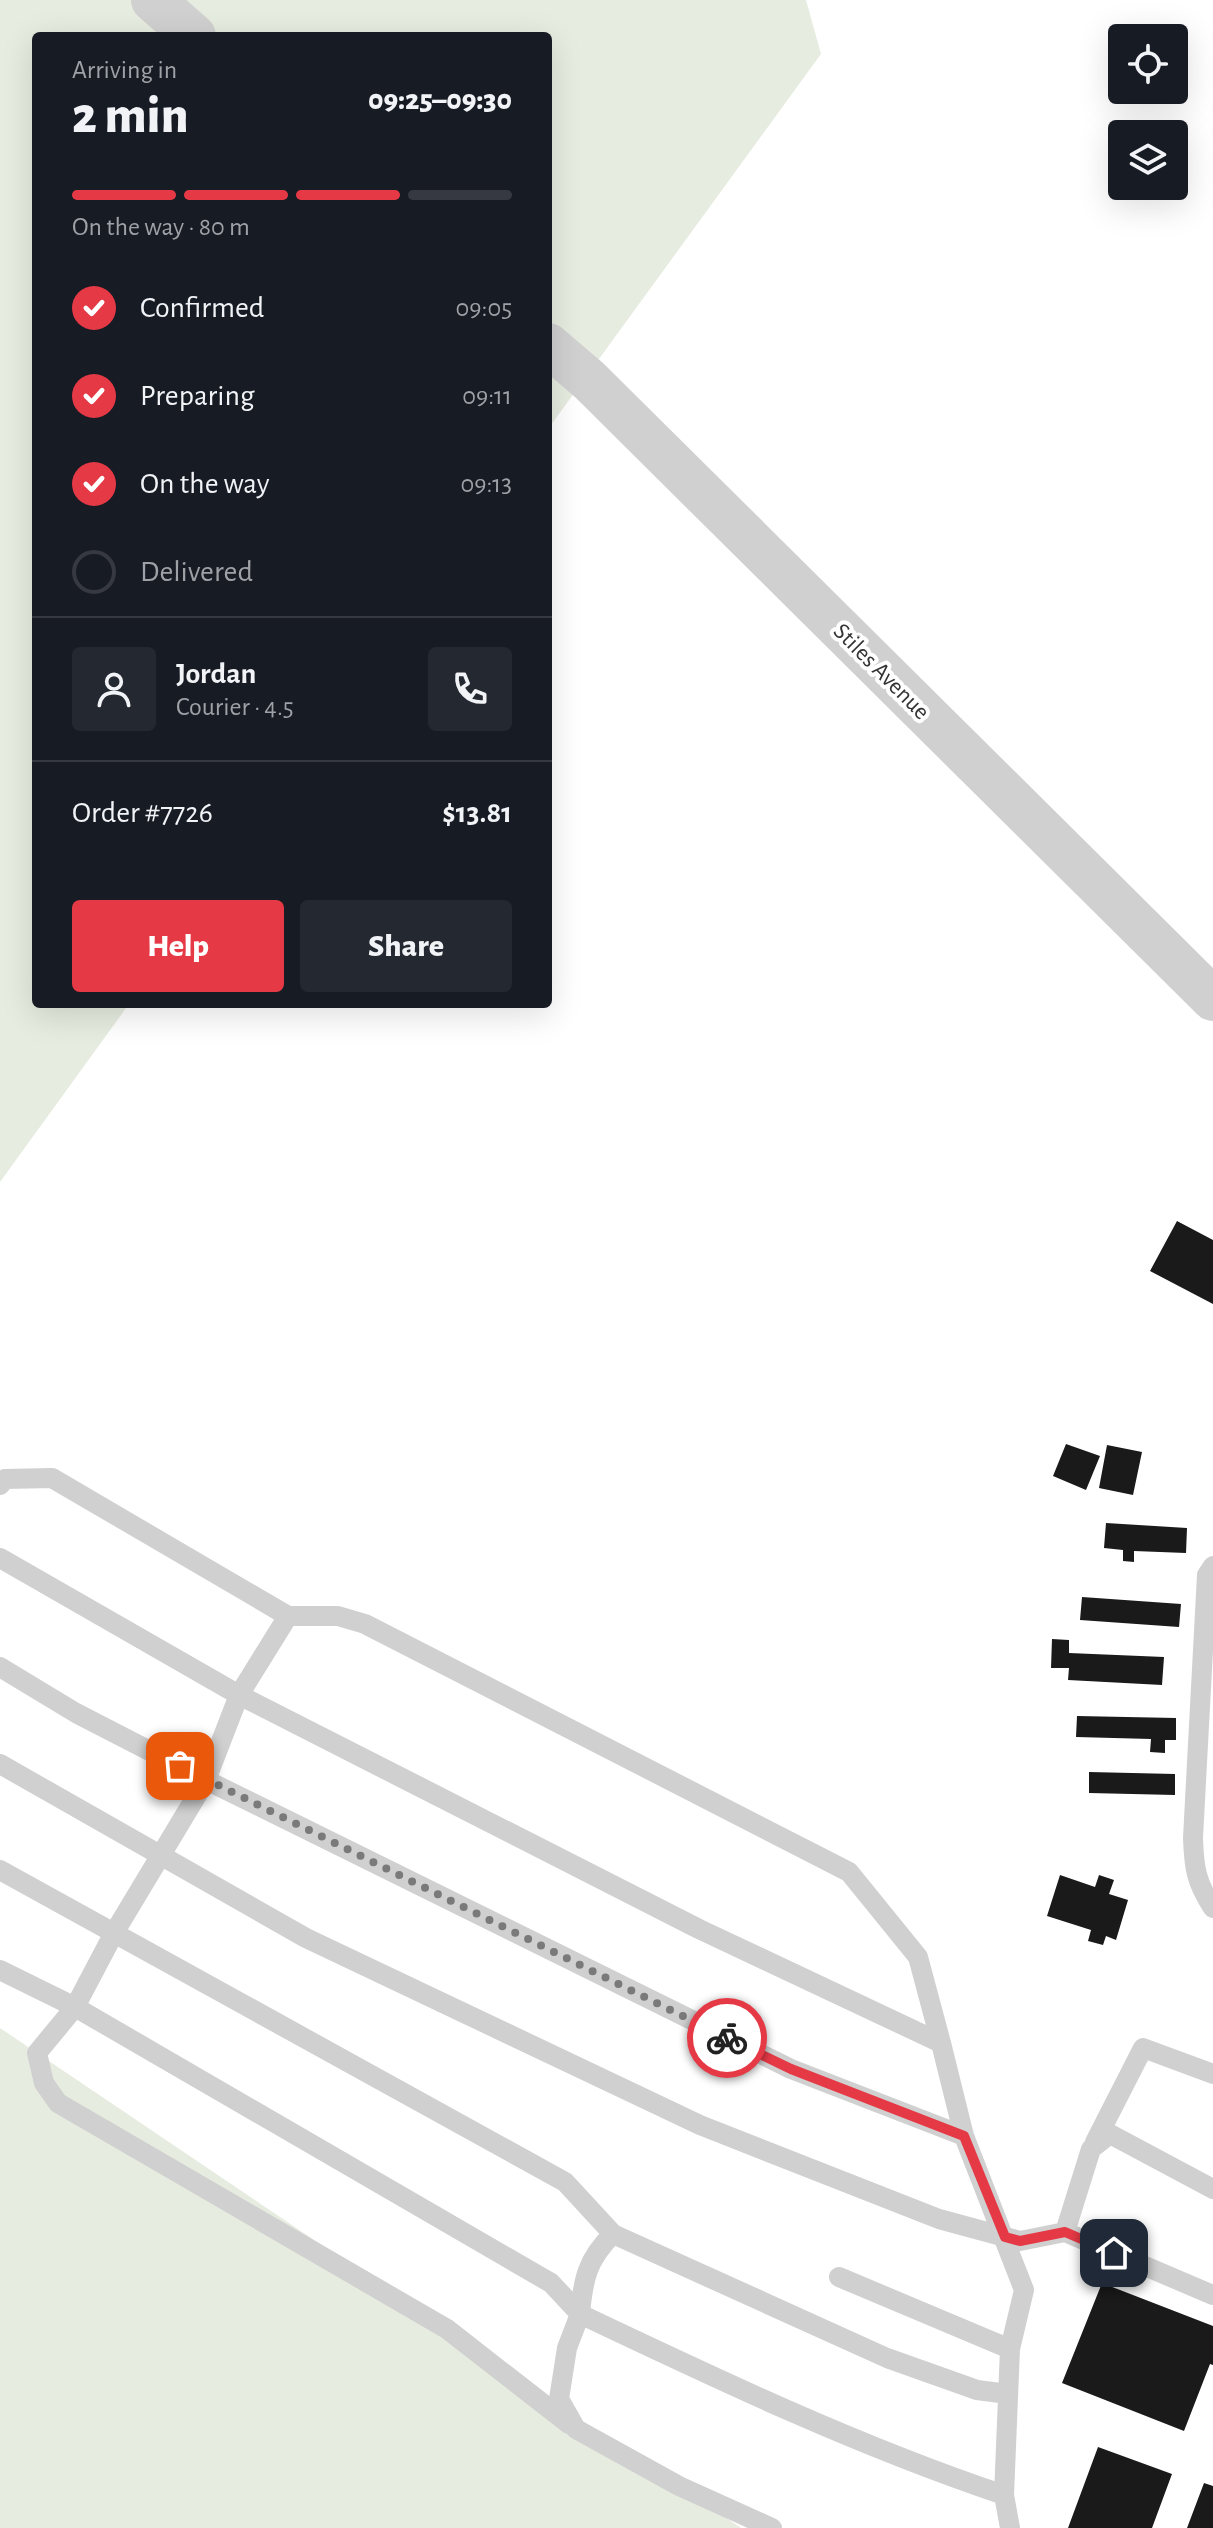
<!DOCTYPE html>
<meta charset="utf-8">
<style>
body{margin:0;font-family:"Alegreya Sans",sans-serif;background:#242831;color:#f1f3f6;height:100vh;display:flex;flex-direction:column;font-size:30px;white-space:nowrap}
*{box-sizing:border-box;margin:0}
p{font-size:26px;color:#9ea1a6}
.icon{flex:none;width:44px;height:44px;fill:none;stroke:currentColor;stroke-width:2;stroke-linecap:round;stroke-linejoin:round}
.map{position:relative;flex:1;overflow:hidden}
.details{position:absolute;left:32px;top:32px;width:520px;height:976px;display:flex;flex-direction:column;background:#171b24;border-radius:8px;box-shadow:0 8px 32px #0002}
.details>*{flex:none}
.tools{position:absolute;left:1108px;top:24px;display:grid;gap:16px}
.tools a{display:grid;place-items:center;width:80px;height:80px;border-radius:8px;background:#171b24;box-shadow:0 8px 32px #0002;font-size:40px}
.pin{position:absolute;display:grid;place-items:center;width:68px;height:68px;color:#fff;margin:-34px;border-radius:16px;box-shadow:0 4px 12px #0006}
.courier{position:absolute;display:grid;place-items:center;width:80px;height:80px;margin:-40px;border:6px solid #e63946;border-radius:50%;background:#fff;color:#222;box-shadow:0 2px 10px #0007}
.headline em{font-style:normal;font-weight:800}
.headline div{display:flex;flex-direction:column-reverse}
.headline{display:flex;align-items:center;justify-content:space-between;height:136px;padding:0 40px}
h1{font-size:52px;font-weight:800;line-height:60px}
.bar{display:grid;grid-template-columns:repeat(4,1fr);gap:12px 8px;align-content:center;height:96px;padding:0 40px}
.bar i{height:10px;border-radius:6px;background:#363941}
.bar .current{background:#e63946}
.bar p{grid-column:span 4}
.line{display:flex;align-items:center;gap:20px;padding:0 40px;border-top:2px solid #363941}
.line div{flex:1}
.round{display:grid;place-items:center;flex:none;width:84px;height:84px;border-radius:8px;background:#242831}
ol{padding:0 40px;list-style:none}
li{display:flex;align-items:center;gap:24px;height:88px}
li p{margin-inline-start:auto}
li .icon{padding:8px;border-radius:50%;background:#e63946;color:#fff;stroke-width:4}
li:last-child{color:#9ea1a6}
li i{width:44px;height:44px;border:4px solid #363941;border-radius:50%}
.primary-button{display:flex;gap:16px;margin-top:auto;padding:16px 40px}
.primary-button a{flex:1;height:92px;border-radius:8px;background:#e63946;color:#fff;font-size:32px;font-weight:800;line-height:92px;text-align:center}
.primary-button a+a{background:#242831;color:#f1f3f6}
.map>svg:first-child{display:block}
</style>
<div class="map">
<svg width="1213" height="2528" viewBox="0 0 1213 2528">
<rect width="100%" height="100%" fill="#fff"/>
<path fill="#e6ecdf" d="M 0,0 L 806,0 L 821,54 L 548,429 L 548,36 L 36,36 L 36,1004 L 129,1004 L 0,1182 Z
M 0,2028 L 741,2528 L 0,2528 Z"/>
<path fill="#1a1a1a" d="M 1177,1221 L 1213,1240 L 1213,1304 L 1150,1271 Z
M 1066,1444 L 1100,1456 L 1086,1490 L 1053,1476 Z
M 1107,1445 L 1142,1452 L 1133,1495 L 1099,1488 Z
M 1106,1523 L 1187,1528 L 1186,1553 L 1134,1551 L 1134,1562 L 1123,1561 L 1123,1550 L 1104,1548 Z
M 1082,1597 L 1181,1604 L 1179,1627 L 1080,1620 Z
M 1052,1639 L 1069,1640 L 1069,1653 L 1164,1657 L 1162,1685 L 1068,1680 L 1069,1668 L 1051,1668 Z
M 1077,1716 L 1176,1718 L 1176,1740 L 1165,1740 L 1165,1753 L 1150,1752 L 1151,1739 L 1076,1737 Z
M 1089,1772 L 1175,1774 L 1175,1795 L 1089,1793 Z
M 1060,1875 L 1095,1887 L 1099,1875 L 1114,1880 L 1109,1894 L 1128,1900 L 1116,1940 L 1106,1936 L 1103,1945 L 1088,1941 L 1091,1930 L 1047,1916 Z
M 1102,2283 L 1213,2326 L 1213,2365 L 1210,2364 L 1184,2431 L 1062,2383 Z
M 1098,2447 L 1172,2474 L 1152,2528 L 1068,2528 Z
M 1204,2483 L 1213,2486 L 1213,2528 L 1187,2528 Z"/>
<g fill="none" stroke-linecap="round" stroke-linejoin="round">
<path stroke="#d0d0d0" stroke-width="20" d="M 0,1485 L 5,1479 L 52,1478 L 288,1616 L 239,1695 L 699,1929 L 941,2043 L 964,2136
M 0,1558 L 239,1695 L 206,1780 L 791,2069 L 964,2136 L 1024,2290 L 1010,2349 L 1004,2495 C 858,2446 719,2380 580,2314 C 583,2280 587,2259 613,2234 L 887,2358 L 977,2390 L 1008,2394
M 1213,1566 L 1207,1575 L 1193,1838 C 1194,1868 1196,1882 1213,1908
M 288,1616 L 338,1616 L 365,1624 L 849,1872 L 918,1957 L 941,2043
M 0,1667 L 76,1713 L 206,1780 L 114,1933 L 0,1870
M 0,1764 L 306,1938 L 700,2125 L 939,2219 L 1020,2241 L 1065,2232 L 1213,2295
M 0,1970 L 75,2007 L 37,2053 L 44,2083 L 58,2103 L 447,2329 L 569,2424
M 1095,2142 L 1143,2048 L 1213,2074
M 1065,2232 L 1091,2149 L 1110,2134 L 1213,2189
M 613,2234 L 565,2182 L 114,1933 L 75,2007 L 551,2283 L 580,2314 L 567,2348 L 559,2399 L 576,2429 L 679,2486 L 772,2528
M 839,2277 L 1010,2349
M 1004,2495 L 1010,2528"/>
<path stroke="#d0d0d0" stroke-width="44" d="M 153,0 L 194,36
M 548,345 L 589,380 L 1213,999"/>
</g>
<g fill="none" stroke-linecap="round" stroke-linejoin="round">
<path stroke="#7a7a7a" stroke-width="8" stroke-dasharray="0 14.4" d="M 180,1766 L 727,2038"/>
<path stroke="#e63946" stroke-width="10" d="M 727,2038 L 791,2069 L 964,2136 L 1005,2237 L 1020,2241 L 1065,2232 L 1114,2253"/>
</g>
<g text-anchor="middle" stroke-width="8" stroke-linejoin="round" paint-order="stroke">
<g font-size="24" fill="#333" stroke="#fff">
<text transform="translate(882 671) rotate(45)" y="8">Stiles Avenue</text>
</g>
</g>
</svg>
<div class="tools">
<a><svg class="icon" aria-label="locate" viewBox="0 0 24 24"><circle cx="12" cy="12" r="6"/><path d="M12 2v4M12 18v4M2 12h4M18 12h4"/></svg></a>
<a><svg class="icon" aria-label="layers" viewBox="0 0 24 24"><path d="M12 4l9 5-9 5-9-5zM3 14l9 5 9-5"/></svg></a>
</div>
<div class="pin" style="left:180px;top:1766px;background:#ea580c"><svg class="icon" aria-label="bag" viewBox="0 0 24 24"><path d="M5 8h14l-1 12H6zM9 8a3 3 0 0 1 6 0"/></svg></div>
<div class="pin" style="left:1114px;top:2253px;background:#1f2937"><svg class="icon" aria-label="home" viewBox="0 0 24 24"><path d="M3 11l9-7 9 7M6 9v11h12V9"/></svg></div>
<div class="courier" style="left:727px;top:2038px"><svg class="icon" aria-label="bike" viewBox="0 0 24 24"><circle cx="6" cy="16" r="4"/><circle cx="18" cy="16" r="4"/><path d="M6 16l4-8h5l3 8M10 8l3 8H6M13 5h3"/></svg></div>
<section class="details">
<div class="headline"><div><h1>2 min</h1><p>Arriving in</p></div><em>09:25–09:30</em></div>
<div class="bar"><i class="current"></i><i class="current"></i><i class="current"></i><i></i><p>On the way · 80 m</p></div>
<ol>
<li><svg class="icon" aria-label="check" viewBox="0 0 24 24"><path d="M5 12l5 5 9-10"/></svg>Confirmed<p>09:05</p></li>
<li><svg class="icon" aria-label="check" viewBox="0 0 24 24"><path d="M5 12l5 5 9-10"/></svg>Preparing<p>09:11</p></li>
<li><svg class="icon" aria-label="check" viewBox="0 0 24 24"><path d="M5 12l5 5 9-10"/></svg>On the way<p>09:13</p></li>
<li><i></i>Delivered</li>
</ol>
<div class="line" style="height:144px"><a class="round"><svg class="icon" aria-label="person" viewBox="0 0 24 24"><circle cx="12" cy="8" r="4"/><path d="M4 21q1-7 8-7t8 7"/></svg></a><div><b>Jordan</b><p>Courier · 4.5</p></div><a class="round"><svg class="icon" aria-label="phone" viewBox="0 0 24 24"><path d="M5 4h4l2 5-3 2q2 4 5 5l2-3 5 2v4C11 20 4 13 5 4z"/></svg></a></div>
<div class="line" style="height:104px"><div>Order #7726</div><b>$13.81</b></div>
<div class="primary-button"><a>Help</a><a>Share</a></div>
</section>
</div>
